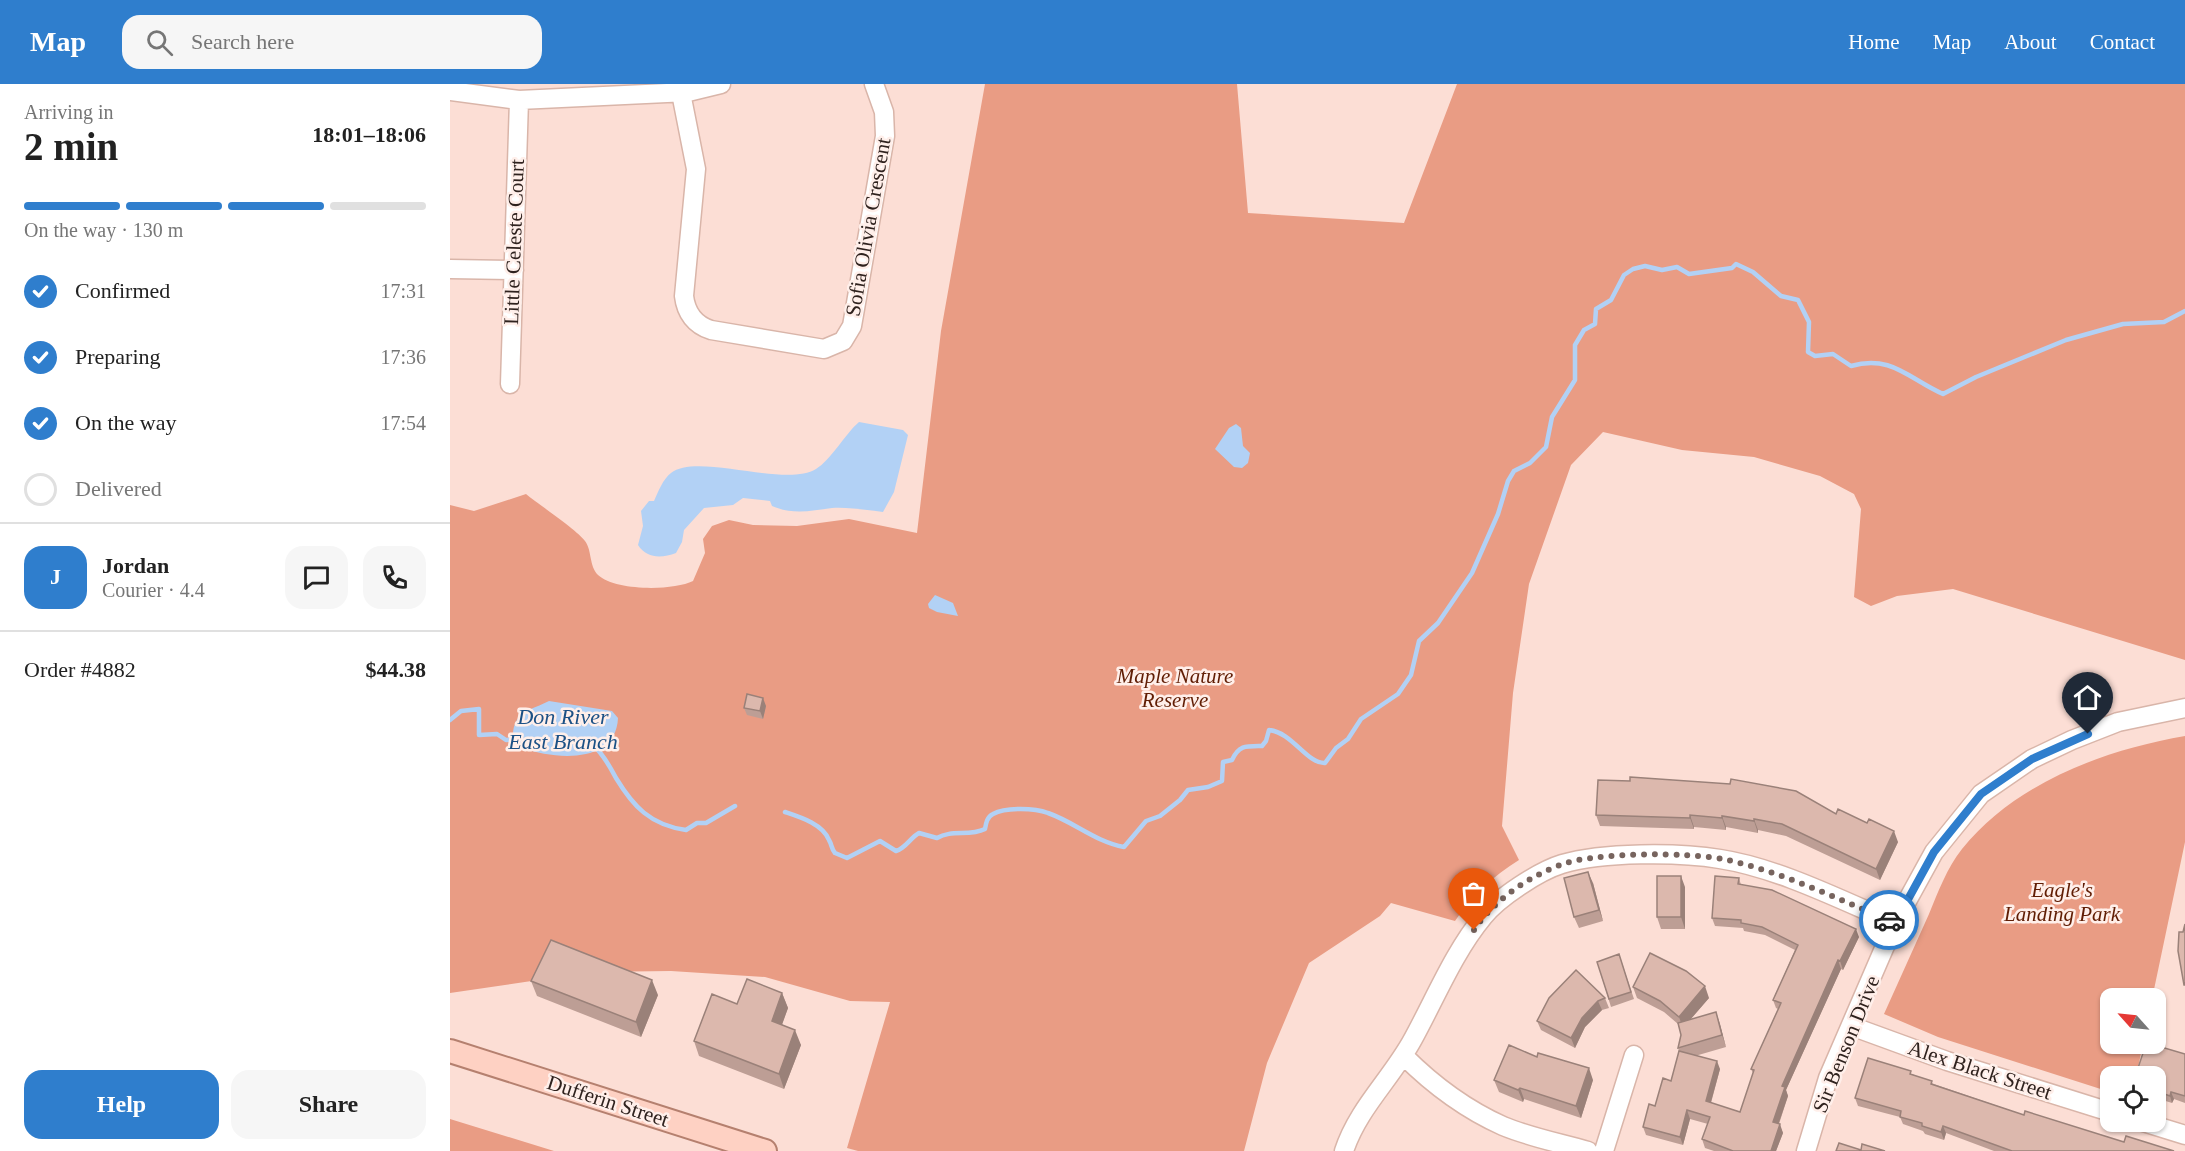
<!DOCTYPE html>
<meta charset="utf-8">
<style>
body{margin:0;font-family:Georgia,serif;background:#f6f6f6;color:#222;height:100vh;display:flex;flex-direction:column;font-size:22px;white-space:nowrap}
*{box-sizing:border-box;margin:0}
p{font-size:20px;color:#767676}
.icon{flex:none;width:33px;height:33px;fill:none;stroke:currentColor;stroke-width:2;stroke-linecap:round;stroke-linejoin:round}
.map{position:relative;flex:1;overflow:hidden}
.details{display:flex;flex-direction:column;background:#fff;width:450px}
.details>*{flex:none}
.needle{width:39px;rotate:297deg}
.controls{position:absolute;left:1650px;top:904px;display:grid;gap:12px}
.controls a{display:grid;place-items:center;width:66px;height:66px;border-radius:12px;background:#fff;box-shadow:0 2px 4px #0004;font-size:30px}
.pin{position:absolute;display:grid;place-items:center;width:51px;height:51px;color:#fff;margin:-62px -26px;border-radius:50% 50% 50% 0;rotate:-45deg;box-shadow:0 0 6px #0007}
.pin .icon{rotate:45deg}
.courier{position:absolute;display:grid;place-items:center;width:60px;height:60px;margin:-30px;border:4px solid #2f7ecd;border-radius:50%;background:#fff;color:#222;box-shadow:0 2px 8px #0007}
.summary em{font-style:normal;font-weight:600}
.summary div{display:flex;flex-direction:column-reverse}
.summary{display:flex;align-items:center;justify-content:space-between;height:102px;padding:0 24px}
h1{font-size:39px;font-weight:600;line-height:45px}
.bar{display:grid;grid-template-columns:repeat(4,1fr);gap:9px 6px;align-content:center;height:72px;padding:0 24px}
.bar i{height:8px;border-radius:4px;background:#e0e0e0}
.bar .selected{background:#2f7ecd}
.bar p{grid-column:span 4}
.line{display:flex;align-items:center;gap:15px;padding:0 24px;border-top:2px solid #e0e0e0}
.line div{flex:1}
.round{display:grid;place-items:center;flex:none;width:63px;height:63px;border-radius:18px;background:#f6f6f6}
ol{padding:0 24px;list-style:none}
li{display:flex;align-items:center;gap:18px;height:66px}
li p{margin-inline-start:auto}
li .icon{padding:6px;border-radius:50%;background:#2f7ecd;color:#fff;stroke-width:4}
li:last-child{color:#767676}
li i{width:33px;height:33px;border:3px solid #e0e0e0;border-radius:50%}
.button{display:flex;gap:12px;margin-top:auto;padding:12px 24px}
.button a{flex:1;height:69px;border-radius:18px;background:#2f7ecd;color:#fff;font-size:24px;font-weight:600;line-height:69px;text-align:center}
.button a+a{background:#f6f6f6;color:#222}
header{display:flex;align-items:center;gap:36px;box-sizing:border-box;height:84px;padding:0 30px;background:#2f7ecd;color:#fff}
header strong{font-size:28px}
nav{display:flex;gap:33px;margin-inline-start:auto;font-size:21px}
.search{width:420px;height:54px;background:#f6f6f6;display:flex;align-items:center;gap:15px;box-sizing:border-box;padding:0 21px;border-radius:18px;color:#767676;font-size:22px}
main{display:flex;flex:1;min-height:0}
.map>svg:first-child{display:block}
</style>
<header>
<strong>Map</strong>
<div class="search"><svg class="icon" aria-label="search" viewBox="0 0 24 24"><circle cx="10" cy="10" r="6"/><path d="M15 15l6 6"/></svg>Search here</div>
<nav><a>Home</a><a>Map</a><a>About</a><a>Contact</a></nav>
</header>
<main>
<section class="details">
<div class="summary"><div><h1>2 min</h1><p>Arriving in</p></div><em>18:01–18:06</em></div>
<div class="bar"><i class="selected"></i><i class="selected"></i><i class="selected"></i><i></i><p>On the way · 130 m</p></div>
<ol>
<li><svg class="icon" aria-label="check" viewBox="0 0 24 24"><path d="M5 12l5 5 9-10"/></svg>Confirmed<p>17:31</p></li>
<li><svg class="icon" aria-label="check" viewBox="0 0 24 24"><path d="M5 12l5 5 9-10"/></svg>Preparing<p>17:36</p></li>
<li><svg class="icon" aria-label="check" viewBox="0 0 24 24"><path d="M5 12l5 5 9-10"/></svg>On the way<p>17:54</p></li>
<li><i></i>Delivered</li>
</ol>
<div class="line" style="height:108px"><b class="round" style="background:#2f7ecd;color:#fff">J</b><div><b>Jordan</b><p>Courier · 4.4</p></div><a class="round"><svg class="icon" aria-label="chat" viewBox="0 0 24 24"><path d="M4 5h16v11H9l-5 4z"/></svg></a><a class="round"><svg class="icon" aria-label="phone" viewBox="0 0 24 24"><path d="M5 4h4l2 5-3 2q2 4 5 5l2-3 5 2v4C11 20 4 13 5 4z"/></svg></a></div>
<div class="line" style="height:78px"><div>Order #4882</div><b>$44.38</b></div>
<div class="button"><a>Help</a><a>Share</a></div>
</section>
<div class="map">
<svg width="1735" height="1067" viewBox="0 0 1735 1067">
<rect width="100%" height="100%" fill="#fcded5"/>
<path fill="#e99c84" d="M 535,0 L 787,0 L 798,129 L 954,139 L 1007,0 L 1735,0 L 1735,576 L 1503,505 L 1447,512 L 1421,522 L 1404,513 L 1411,425 L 1404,410 L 1370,392 L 1304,373 L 1232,366 L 1153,348 L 1121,381 L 1079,500 L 1063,609 L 1052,742 L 1069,776 C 1043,792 1022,812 1005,837 L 941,819 L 930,832 L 859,879 L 817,979 L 794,1067 L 408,1067 L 397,1064 L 440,918 L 400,917 L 315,893 L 221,887 L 142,888 L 0,909 L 0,421 L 24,427 L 76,410 C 88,420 127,446 135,457 C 142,466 139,482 148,491 C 165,507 223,507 243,497 L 255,469 L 253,455 L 262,442 L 279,436 L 303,441 L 347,442 L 399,435 L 467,449 L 491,247 Z
M 1735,652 L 1735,758 L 1702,915 L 1660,915 L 1660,960 L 1693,960 L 1686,993 L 1660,993 L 1660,1008 L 1488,953 L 1434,930 C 1449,897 1464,863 1479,830 C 1488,808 1497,784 1512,765 C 1565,699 1654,666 1735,652 Z
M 0,1035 L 104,1067 L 0,1067 Z"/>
<path fill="#b2d1f5" d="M 409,338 L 453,346 L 458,351 L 444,408 L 433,428 C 417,426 398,423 382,424 C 360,427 343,431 322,422 L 320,417 L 293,414 L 283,421 L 254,424 L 234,446 L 232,458 L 226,469 C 212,474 197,475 188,461 L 193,442 L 191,427 L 199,417 L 204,417 C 208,408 213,395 221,389 C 247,368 335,404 366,385 C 381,376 395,350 409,338 Z
M 786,340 L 791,344 L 793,362 L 800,369 L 798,379 L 792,384 L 784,383 L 765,365 L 779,344 Z
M 485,511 L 503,519 L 508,532 L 487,528 L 479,524 L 478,520 Z
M 99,617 L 162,627 L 168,634 C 166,680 106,676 73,664 L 63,652 C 63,627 82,626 99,617 Z"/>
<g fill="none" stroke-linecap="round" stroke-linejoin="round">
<path stroke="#b2d1f5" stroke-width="4.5" d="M 0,636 L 11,627 L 29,625 L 29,651 L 47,650 L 56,656 L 70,655
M 144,662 C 154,671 160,683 166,694 C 183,722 200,741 236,746 L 247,739 L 256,739 L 285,722
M 335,728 C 350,733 373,740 379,756 C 382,761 381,764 385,769 L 397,774 L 430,757 L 446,767 C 456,764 460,754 469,749 L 487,754 C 502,745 519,753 535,745 C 536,739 537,733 543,730 C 556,723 585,724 598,729 C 624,738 646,758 674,763 L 696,737 L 710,732 L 730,716 L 738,706 L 758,703 L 772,697 L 773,678 L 782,676 C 789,661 796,662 812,662 L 816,657 L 819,646 C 842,648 857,680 875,679 L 886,664 L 898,655 L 911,635 L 948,610 L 961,591 L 969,557 L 988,539 L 1022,489 L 1048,430 L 1058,397 L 1064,387 L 1080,379 L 1096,363 L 1102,333 L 1125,296 L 1125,261 L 1134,246 L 1145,240 L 1146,225 L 1161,216 L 1174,191 L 1183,185 L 1195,182 L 1212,186 L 1227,183 L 1239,190 L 1282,184 L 1286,180 L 1303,188 L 1331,212 L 1348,216 L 1359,238 L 1358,268 L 1365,272 L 1383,270 L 1401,282 C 1441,270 1459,295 1493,310 L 1526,293 L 1616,256 L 1673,240 L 1714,238 L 1735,227"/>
<g stroke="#d9b5a9" stroke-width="21">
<path id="minor" d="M 0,7 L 69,16 L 238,8 L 271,0
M 231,9 L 246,85 L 234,212 C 236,229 245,241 261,246 L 374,265 L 393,257 L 402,242 L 435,52 L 434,28 L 424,0
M 0,185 L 64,186
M 60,300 L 69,16
M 1401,942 L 1497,977 L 1660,1028
M 954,972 C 983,1001 1015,1025 1053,1042 C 1079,1053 1110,1059 1138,1067
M 1693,1038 L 1735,1051
M 894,1067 C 908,1024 942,994 963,955 C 985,915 1004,868 1033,833 C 1048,814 1089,787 1112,780 C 1153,768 1228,768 1270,775 C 1328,784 1391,816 1445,839
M 1154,1067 L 1184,971
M 1356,1067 L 1378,994 L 1445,839 L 1484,768 L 1531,710 L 1582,675 L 1622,656 L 1668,638 L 1735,624"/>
</g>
<g stroke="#b5806f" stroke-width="26">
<path id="major" d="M 0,967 L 315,1067"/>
</g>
<use href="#minor" stroke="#fff" stroke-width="18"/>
<use href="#major" stroke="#fed1c3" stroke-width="22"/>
</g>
<path fill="#bd9e95" d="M 316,622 L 313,635 L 297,631 L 294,624 Z
M 1386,730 L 1448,758 L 1430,796 L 1336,752 L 1308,746 L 1308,749 L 1276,743 L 1276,746 L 1244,743 L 1244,745 L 1150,742 L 1146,731 Z
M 1289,794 L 1291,801 L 1409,853 L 1393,886 L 1391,885 L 1336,1006 L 1338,1012 L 1329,1040 L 1333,1049 L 1326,1067 L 1264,1067 L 1255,1064 L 1252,1055 L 1258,1040 L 1240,1035 L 1233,1061 L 1196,1051 L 1193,1043 L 1221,997 L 1229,967 L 1228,964 L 1231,951 L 1228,940 L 1214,928 L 1187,914 L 1183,903 L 1259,914 L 1240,936 L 1266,928 L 1276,963 L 1245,972 L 1270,985 L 1261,1019 L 1290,1028 L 1303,989 L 1301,985 L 1328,925 L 1326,924 L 1323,916 L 1345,866 L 1315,851 L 1294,847 L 1293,844 L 1265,842 L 1262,834 Z
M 1143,799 L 1153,837 L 1129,844 L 1124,833 Z
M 1235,803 L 1235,845 L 1211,845 L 1207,833 Z
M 1169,870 L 1184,915 L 1161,923 L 1147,878 Z
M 81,897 L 208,911 L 191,953 L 87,912 Z
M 332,909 L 338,924 L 332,940 L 351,961 L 334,1005 L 249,972 L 244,957 L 287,920 Z
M 1155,914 L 1159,924 L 1152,926 L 1135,943 L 1125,964 L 1091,946 L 1087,937 Z
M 1735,970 L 1735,1019 L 1724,1015 L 1722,1019 L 1706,1014 L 1706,993 Z
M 1462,990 L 1484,1000 L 1574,1031 L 1674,1058 L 1724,1067 L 1544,1067 L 1496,1049 L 1494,1056 L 1475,1050 L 1473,1047 L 1453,1040 L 1450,1033 L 1408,1022 L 1405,1014 Z
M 1044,996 L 1143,996 L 1131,1034 L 1074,1015 L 1073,1018 L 1049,1008 Z"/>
<path fill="#9a8179" d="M 313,614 L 316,622 L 313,635 L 310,627 Z
M 1240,731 L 1244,743 L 1244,745 L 1240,734 Z
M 1272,732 L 1276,743 L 1276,746 L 1272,734 Z
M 1304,735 L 1308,746 L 1308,749 L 1304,737 Z
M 1444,747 L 1448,758 L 1430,796 L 1426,785 Z
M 1138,788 L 1143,799 L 1153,837 L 1149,826 Z
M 1231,792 L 1235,803 L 1235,845 L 1231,833 Z
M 1406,845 L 1409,853 L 1393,886 L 1390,877 Z
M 1388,876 L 1391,885 L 1336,1006 L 1338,1012 L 1326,1047 L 1323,1038 L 1332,1002 Z
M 202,896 L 208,911 L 191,953 L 186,938 Z
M 1255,902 L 1259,914 L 1233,944 L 1229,933 Z
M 332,909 L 338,924 L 328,952 L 322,937 Z
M 1148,917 L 1152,926 L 1135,943 L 1125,964 L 1121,954 L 1132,934 Z
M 1266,928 L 1270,940 L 1276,963 L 1272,951 Z
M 345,946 L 351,961 L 334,1005 L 329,990 Z
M 1267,977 L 1270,985 L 1259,1025 L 1256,1017 Z
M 1139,984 L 1143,996 L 1131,1034 L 1126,1022 Z
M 1070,1004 L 1074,1015 L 1073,1018 L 1068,1006 Z
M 1721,1008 L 1724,1015 L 1722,1019 L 1720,1012 Z
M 1237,1026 L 1240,1035 L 1233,1061 L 1230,1053 Z
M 1330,1040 L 1333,1049 L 1326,1067 L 1321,1067 Z
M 1493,1042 L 1496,1049 L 1494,1056 L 1491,1048 Z"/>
<path fill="#dcb8ad" stroke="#9a8179" stroke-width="1.5" d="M 297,610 L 313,614 L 310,627 L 294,624 Z
M 1180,693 L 1280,700 L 1281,695 L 1346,707 L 1386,730 L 1388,725 L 1417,739 L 1419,735 L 1444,747 L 1426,785 L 1332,740 L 1304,735 L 1304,737 L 1272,732 L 1272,734 L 1240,731 L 1240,734 L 1146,731 L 1148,696 L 1180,697 Z
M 1138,788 L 1149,826 L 1124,833 L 1114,794 Z
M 1207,792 L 1231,792 L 1231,833 L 1207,833 Z
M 1265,792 L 1289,794 L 1288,800 L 1322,806 L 1406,845 L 1390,877 L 1388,876 L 1332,1002 L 1335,1003 L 1323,1038 L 1330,1040 L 1321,1067 L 1283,1067 L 1252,1055 L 1260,1033 L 1237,1026 L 1230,1053 L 1193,1043 L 1199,1020 L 1205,1022 L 1213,994 L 1221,997 L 1229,967 L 1267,977 L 1256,1017 L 1290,1028 L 1304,986 L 1301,985 L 1331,919 L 1323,916 L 1348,861 L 1312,843 L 1291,839 L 1291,836 L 1262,834 Z
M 1735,840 L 1735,901 L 1734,901 L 1728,867 L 1729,848 L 1733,848 Z
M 101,856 L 202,896 L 186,938 L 81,897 Z
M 1200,869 L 1236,887 L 1255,902 L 1229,933 L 1210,917 L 1183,903 Z
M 1169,870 L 1181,908 L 1159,915 L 1147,878 Z
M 1126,886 L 1155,914 L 1148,917 L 1132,934 L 1121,954 L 1087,937 L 1099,914 Z
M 297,895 L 332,909 L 322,937 L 345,946 L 329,990 L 244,957 L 262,910 L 287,920 Z
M 1266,928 L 1272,951 L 1228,964 L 1231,951 L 1228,939 Z
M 1696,960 L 1701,960 L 1735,970 L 1735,1012 L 1721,1008 L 1720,1012 L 1706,1007 L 1706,993 L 1685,993 Z
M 1059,961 L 1087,973 L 1088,969 L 1139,984 L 1126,1022 L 1070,1004 L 1068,1006 L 1044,996 Z
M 1418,974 L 1461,987 L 1460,990 L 1482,997 L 1481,1000 L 1574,1031 L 1575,1027 L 1674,1058 L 1676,1052 L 1724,1067 L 1562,1067 L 1493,1042 L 1491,1048 L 1472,1042 L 1472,1039 L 1450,1033 L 1451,1027 L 1405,1014 Z
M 1389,1059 L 1411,1066 L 1412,1060 L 1435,1067 L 1386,1067 Z"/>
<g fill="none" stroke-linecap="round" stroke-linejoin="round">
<path stroke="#77645e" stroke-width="6" stroke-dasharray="0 10.8" d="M 1024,846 C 1043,817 1078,793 1110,781 C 1143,768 1237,768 1273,775 C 1330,787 1385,814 1439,836"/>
<path stroke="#2f7ecd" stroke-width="8" d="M 1439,836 L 1445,839 L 1484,768 L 1531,710 L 1582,675 L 1638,650"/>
</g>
<g text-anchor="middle" stroke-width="5" stroke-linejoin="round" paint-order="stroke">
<g font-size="21" fill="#2f221e" stroke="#ffefea">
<text transform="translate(418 143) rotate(-80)" y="7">Sofia Olivia Crescent</text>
<text transform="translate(64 158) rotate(-88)" y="7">Little Celeste Court</text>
<text transform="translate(1396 960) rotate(-68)" y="7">Sir Benson Drive</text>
<text transform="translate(1530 986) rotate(18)" y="7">Alex Black Street</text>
<text transform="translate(158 1017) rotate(18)" y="7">Dufferin Street</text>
</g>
<g font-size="21" font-style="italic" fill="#611d04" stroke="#ffefea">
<text x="725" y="599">Maple Nature<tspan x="725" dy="24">Reserve</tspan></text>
<text x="1612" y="813">Eagle's<tspan x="1612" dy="24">Landing Park</tspan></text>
</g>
<g font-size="22" font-style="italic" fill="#1b5085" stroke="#ffefea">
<text x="113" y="640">Don River<tspan x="113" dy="25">East Branch</tspan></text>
</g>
</g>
</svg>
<div class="controls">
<a><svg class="needle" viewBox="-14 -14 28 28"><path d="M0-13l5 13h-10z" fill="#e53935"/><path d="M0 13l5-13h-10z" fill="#767676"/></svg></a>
<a><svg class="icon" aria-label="locate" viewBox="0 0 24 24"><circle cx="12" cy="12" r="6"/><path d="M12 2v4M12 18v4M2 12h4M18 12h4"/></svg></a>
</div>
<div class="pin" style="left:1024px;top:846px;background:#ea580c"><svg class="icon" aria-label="bag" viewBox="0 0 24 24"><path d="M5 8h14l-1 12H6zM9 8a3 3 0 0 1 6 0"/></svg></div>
<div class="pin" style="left:1638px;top:650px;background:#1f2937"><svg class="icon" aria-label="home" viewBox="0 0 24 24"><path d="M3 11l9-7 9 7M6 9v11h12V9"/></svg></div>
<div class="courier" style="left:1439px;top:836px"><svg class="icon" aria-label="car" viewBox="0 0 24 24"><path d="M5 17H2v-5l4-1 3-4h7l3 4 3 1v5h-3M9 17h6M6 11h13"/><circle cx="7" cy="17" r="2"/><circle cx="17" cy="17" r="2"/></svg></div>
</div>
</main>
